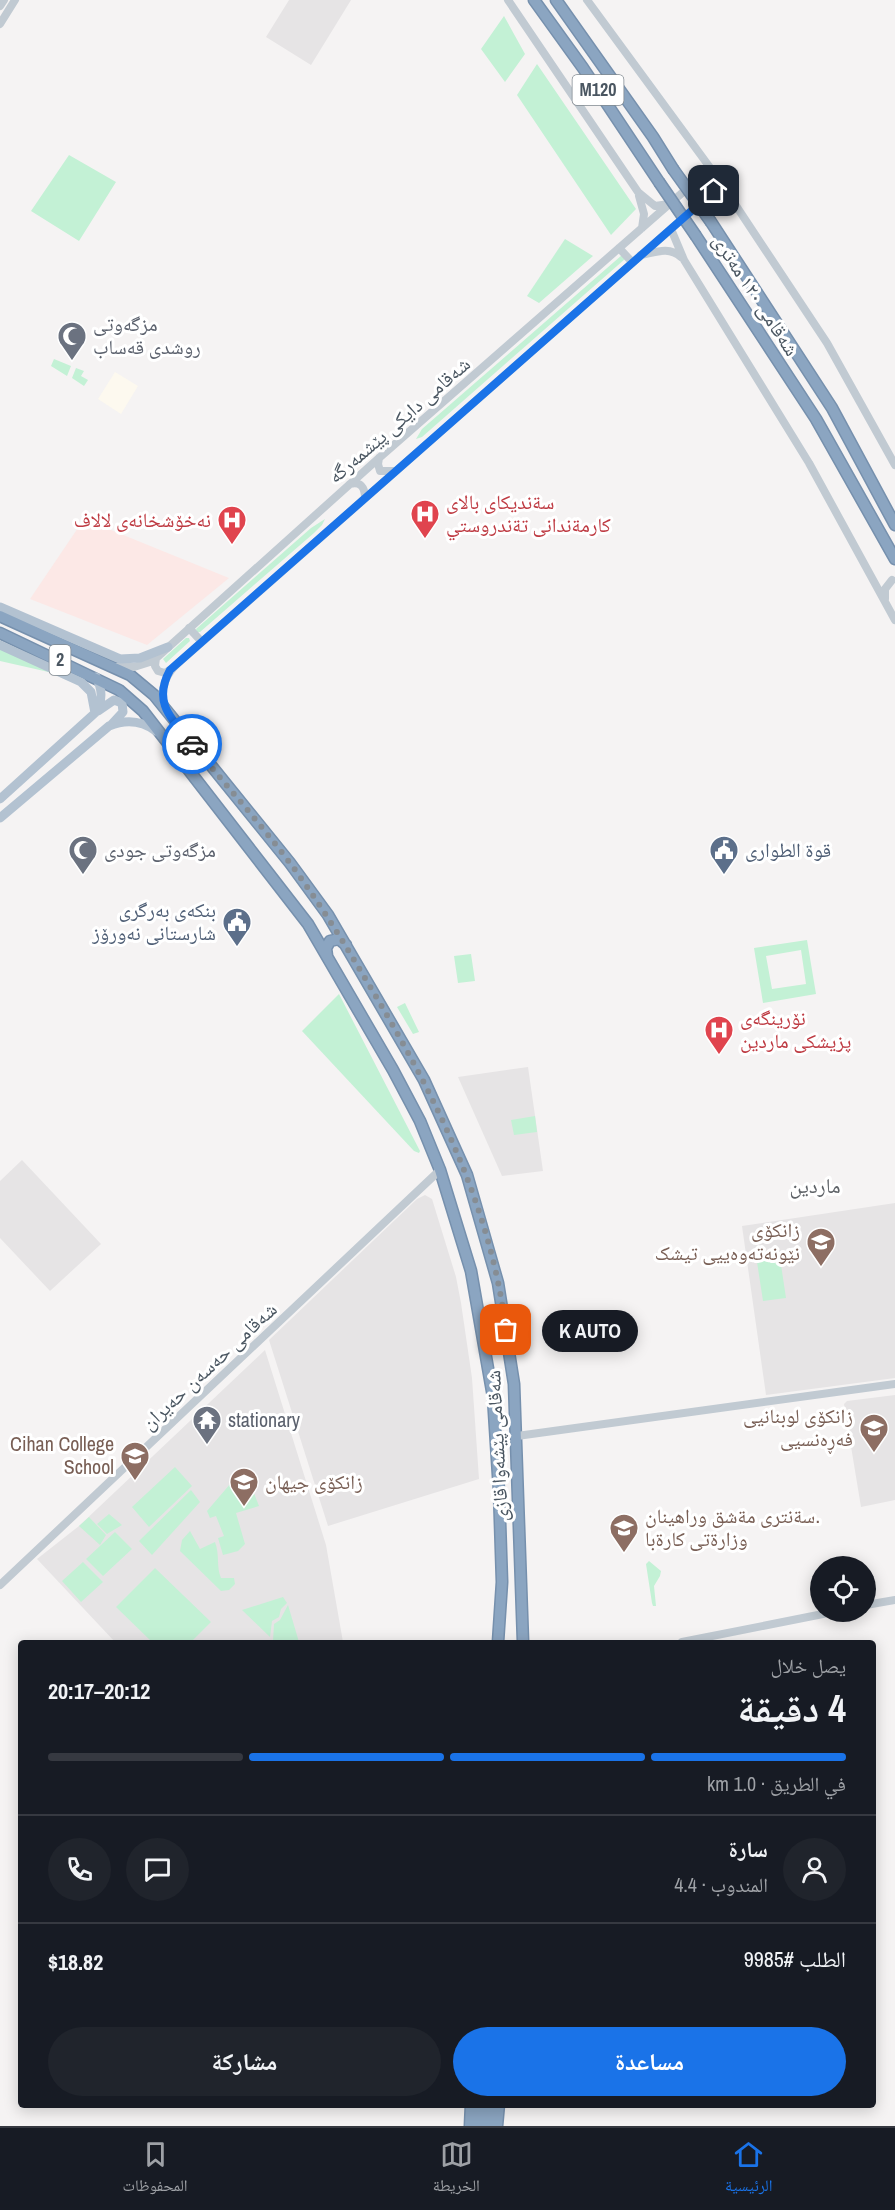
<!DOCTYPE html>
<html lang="ar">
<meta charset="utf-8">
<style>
body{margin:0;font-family:"Archivo Narrow","Noto Naskh Arabic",sans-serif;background:#20242c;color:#f1f3f6;direction:rtl;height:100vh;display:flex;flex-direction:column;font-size:22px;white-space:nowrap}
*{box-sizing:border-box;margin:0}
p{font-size:20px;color:#9ea1a6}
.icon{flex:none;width:33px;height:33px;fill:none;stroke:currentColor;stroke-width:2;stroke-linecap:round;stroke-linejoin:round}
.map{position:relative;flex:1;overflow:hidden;direction:ltr}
.drawer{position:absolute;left:18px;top:1640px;width:858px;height:468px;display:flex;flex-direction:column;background:#171b24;border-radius:6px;box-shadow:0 3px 15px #0003;direction:rtl}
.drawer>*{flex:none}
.tools{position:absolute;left:810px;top:1556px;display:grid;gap:12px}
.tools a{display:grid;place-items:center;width:66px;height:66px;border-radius:50%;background:#171b24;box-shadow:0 3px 15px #0003;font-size:30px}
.pin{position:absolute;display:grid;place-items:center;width:51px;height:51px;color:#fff;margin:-26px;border-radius:12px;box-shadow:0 3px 9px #0006}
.courier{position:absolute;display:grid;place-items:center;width:60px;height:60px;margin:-30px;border:4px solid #1a73e8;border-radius:50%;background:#fff;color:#222;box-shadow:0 2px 8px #0007}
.bubble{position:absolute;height:42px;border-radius:21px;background:#171b24;box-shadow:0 3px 15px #0003;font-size:20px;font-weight:700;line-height:42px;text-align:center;direction:rtl}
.summary em{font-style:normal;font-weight:700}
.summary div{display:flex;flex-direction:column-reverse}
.summary{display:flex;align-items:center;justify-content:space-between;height:102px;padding:0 30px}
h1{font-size:39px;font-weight:700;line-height:45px}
.bar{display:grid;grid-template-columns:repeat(4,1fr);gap:9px 6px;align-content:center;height:72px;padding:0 30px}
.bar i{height:8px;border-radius:4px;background:#363941}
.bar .on{background:#1a73e8}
.bar p{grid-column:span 4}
.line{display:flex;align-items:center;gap:15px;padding:0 30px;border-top:2px solid #363941}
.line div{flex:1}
.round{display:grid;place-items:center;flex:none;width:63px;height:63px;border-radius:32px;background:#20242c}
.button{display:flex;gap:12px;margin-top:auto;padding:12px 30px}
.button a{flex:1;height:69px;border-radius:36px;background:#1a73e8;color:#fff;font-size:24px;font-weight:700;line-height:69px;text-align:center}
.button a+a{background:#20242c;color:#f1f3f6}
.tabs{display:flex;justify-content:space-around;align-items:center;height:84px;border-top:2px solid #363941;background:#171b24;font-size:16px;color:#9ea1a6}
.tabs a{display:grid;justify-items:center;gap:3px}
.tabs .on{color:#1a73e8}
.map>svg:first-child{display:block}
</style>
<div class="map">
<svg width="895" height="2126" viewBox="0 0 895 2126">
<rect width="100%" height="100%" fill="#f5f3f3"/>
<path fill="#fdf9ef" d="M 115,372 L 138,386 L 121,414 L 98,399 Z"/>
<path fill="#e6e4e5" d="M 289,0 L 351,0 L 311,65 L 266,37 Z
M 528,1067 L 543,1171 L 502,1176 L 458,1077 Z
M 22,1160 L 101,1244 L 50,1291 L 0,1238 L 0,1181 Z
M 425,1195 L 432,1199 L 456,1277 L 461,1303 L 472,1378 L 479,1479 L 328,1526 L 269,1340 L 417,1199 Z
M 895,1203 L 895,1378 L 766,1395 L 742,1226 Z
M 265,1350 L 326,1545 L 343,1642 L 115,1642 L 37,1559 L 79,1526 Z
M 895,1395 L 895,1500 L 861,1507 L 844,1404 L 847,1401 Z"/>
<path fill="#fce8e6" d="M 84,519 L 229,578 L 147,645 L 30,599 Z"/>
<path fill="#c3f1d5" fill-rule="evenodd" d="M 504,16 L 525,54 L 505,82 L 481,49 Z
M 537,64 L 636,209 L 611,235 L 517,95 Z
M 69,155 L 116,182 L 79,241 L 31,211 Z
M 565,239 L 593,256 L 539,303 L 527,296 Z
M 622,255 L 625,259 L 422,437 L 416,439 L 422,429 Z
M 54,359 L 71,366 L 67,376 L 51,366 Z
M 76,368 L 84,371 L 81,376 L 88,380 L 84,386 L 72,378 Z
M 325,519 L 322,525 L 314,533 L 200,632 L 197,632 L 196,629 L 311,528 Z
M 186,638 L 189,638 L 190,641 L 166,663 L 163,659 Z
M 0,649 L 53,673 L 0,661 Z
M 807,940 L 816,994 L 763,1003 L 754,948 ZM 801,950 L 806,984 L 772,989 L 766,956 Z
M 471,954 L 475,981 L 458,983 L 454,956 Z
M 339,994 L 420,1151 L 419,1153 L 414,1151 L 302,1031 Z
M 405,1003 L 419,1032 L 413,1034 L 397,1007 Z
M 535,1116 L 537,1132 L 514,1135 L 511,1120 Z
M 780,1258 L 786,1298 L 763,1301 L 757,1262 Z
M 175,1467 L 192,1486 L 149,1527 L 132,1507 Z
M 245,1475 L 248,1478 L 259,1506 L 236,1513 L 245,1544 L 238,1551 L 223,1555 L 218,1538 L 224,1536 L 216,1516 L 210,1518 L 207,1511 L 237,1476 Z
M 191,1490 L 200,1502 L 152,1555 L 139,1541 Z
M 109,1514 L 122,1525 L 107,1534 L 97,1524 Z
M 89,1517 L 106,1535 L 100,1545 L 79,1526 Z
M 190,1531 L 200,1549 L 215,1542 C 220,1555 216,1566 221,1578 L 234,1578 L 235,1584 L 229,1590 L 221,1591 L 180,1551 L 182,1540 Z
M 115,1532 L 132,1549 L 103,1576 L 86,1559 Z
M 649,1561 L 661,1571 L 660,1576 L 654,1586 L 656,1606 L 653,1606 L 652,1603 L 646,1564 Z
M 83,1562 L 103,1582 L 81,1602 L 62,1581 Z
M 155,1568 L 211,1622 L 191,1642 L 152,1642 L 116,1607 Z
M 283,1597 L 287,1603 L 281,1609 L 279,1617 L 272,1621 L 270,1637 L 242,1610 Z
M 288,1605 L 299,1642 L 275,1642 L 273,1641 L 274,1624 L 280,1620 Z"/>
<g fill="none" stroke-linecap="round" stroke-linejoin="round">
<g stroke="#7690ad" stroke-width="13">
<path id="highway" d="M 534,0 L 583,68 L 659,182
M 556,0 L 653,137 L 673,169
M 711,222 L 832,408 L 895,525
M 696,236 L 816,419 L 895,559
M 0,616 L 130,675 L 154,695 L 290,863 L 328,915 L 424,1080 L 467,1175 L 498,1283 L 514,1384 L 523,1642
M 0,633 L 119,690 L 143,711 L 308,924 L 393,1070 L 420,1121 L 440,1170 L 471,1271 L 493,1397 L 499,1491 L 502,1582 L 498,1642
M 327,956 L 326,948 L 330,941 L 339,939 L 346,945
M 480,1319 L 485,1325 L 496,1325 L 502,1320 L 503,1312
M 485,1350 L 486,1342 L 496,1337 L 503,1339 L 509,1348
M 470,2126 L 471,2104
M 480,2126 L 481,2104
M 489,2126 L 490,2104
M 497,2126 L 499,2104"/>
</g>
<path stroke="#c1cad2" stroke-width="8" d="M 508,0 L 638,192 L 655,206 L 669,204
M 587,0 L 714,173
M 0,6 L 4,0
M 0,24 L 15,0
M698 182a11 11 0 1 1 22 0a11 11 0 1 1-22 0Z
M 719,180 L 827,343 L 895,465
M 639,196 L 644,214 L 642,228
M 671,229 L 684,260 L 809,463 L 895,620
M 619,248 L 632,262
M 641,255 C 656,252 669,246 681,257
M 379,458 L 378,464 L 380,471 L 394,471
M 350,484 C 360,481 365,487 365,498
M 885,599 L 885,589 L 892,580
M 189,628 L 201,641
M 156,658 L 155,666 L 158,671 L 165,673 L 170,670
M 115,667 L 134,667 L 153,661 L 379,458 L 698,179
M 163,705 C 161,689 165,675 177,664 L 714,191
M 517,1436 L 895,1384
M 0,1585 L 440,1170
M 866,1605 L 895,1600
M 682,1642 L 838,1611"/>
<path stroke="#b3c2d1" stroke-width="9" d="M 0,607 L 120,659 L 140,658 L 168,647
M 0,645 L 81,682 L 91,692 L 95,713
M 98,711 L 114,700 L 122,703 L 123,712 L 111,725
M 0,799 L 95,713 C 103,701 103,690 96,677
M 0,818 L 109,726 C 126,719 141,720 156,731"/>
<use href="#highway" stroke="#8ba5c1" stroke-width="10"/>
<g stroke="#7690ad" stroke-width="13" stroke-linecap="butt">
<path id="highway-bridge" d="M 673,169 L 711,222
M 659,182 L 696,236"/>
</g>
<use href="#highway-bridge" stroke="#8ba5c1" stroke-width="10"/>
</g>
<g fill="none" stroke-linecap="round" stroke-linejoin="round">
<path stroke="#868d94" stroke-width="6" stroke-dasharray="0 10.8" d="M 192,744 C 225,784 259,822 290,863 C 324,909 352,956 381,1005 C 441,1108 491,1210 506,1330"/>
<path stroke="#1a73e8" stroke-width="8" d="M 192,744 C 172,719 152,703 170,670 L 714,191"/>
</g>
<defs>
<g id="mosque-pin" transform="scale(1.5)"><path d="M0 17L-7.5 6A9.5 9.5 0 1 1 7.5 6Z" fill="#6b7280" stroke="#fff"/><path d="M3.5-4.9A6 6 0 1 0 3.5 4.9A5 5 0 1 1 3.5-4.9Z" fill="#fff"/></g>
<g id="hospital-pin" transform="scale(1.5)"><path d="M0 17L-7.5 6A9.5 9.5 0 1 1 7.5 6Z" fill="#e0444e" stroke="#fff"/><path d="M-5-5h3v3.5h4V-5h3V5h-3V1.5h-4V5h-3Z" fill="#fff"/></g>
<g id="civic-pin" transform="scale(1.5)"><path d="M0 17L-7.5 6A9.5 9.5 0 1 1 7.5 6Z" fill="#5c6f8a" stroke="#fff"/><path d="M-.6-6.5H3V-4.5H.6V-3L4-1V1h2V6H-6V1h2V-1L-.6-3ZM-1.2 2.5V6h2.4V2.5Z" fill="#fff"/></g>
<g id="university-pin" transform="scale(1.5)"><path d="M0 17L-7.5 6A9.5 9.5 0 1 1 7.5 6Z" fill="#8d6e63" stroke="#fff"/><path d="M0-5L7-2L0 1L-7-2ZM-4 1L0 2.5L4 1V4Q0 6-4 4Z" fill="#fff"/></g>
<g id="temple-pin" transform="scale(1.5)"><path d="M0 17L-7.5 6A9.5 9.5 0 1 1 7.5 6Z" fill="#6b7280" stroke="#fff"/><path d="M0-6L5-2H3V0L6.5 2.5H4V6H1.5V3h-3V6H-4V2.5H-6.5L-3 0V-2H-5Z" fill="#fff"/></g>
<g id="school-pin" transform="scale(1.5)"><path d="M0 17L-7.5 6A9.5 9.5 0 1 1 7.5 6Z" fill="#8d6e63" stroke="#fff"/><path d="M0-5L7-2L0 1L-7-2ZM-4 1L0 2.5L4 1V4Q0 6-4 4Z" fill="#fff"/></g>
</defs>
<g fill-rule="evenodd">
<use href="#mosque-pin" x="72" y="336"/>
<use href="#hospital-pin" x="425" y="514"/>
<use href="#hospital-pin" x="232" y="520"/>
<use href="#mosque-pin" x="83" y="850"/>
<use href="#civic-pin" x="724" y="850"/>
<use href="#civic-pin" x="237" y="922"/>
<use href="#hospital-pin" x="719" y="1030"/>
<use href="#university-pin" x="821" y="1242"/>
<use href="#temple-pin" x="207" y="1420"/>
<use href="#university-pin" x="874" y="1428"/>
<use href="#school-pin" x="135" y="1456"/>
<use href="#university-pin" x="244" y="1482"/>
<use href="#university-pin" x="624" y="1528"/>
</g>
<g text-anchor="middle" stroke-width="6" stroke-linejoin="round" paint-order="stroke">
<g fill="#fff" stroke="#808990" stroke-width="1.5">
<rect x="572.5" y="75" width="51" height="30" rx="4.5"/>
<rect x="49.5" y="645" width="21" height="30" rx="4.5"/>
</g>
<g font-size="18" font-weight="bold" fill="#4a5661">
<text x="598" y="96">M120</text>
<text x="60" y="666">2</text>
</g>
<g font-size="20" fill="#4a5661" stroke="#fff">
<text transform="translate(756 295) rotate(57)" y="7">شەقامی ١٢٠ مەتری</text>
<text transform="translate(399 420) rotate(-41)" y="7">شەقامی دایکی پێشمەرگە</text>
<text transform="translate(209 1366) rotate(-43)" y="7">شەقامی حەسەن حەیران</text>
<text transform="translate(497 1446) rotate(-93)" y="7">شەقامی پێشەوا قازی</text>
</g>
<g font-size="20" fill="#5b616d" stroke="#fff" text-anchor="start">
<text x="93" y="331">مزگەوتی<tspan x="93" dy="23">روشدی قەساب</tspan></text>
<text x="104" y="857">مزگەوتی جودی</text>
<text x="228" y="1427">stationary</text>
</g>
<g font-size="20" fill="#be3a42" stroke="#fff" text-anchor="start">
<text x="446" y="509">سةنديكاى بالاى<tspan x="446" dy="23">كارمةندانى تةندروستي</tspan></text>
<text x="211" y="527" text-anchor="end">نەخۆشخانەی لالاف</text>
<text x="740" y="1025">نۆرینگەی<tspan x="740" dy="23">پزیشکی ماردین</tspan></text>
</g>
<g font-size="20" fill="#4e5e75" stroke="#fff" text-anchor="start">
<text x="745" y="857">قوة الطواری</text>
<text x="216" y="917" text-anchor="end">بنکەی بەرگری<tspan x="216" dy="23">شارستانی نەورۆز</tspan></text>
</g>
<g font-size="20" fill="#785e54" stroke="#fff" text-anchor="end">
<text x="800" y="1237">زانکۆی<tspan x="800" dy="23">نێونەتەوەییی تیشک</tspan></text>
<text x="853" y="1423">زانکۆی لوبنانیی<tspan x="853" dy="23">فەڕەنسیی</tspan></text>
<text x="114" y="1451">Cihan College<tspan x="114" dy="23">School</tspan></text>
<text x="265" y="1489" text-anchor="start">زانکۆی جیھان</text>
<text x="645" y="1523" text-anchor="start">سةنترى مةشق وراهينان.<tspan x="645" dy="23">وزارةتى كارةبا</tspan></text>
</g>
<g font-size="21" fill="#5f6368" stroke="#fff">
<text x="815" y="1193">ماردین</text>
</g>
</g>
</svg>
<div class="tools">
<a><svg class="icon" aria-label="locate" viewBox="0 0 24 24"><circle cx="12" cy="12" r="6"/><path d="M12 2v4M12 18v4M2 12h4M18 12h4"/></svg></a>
</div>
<div class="pin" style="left:506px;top:1330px;background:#ea580c"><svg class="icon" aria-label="bag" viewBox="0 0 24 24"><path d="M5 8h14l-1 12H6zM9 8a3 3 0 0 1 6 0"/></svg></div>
<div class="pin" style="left:714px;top:191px;background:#1f2937"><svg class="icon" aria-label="home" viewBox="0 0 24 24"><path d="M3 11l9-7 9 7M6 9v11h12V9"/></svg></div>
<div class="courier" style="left:192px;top:744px"><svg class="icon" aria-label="car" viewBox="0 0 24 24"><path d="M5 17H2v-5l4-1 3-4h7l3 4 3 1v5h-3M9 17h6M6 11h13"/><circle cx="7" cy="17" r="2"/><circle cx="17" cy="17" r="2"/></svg></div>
<div class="bubble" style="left:542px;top:1310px;width:96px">K AUTO</div>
<section class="drawer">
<div class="summary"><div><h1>4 دقيقة</h1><p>يصل خلال</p></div><em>20:12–20:17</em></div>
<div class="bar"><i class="on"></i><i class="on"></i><i class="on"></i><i></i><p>في الطريق · 1.0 km</p></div>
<div class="line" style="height:108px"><a class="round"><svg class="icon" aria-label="person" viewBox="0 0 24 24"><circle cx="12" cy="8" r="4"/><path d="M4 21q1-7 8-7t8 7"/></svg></a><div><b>سارة</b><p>المندوب · 4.4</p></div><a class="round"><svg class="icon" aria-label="chat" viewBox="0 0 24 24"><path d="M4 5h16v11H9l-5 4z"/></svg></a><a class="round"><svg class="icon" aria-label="phone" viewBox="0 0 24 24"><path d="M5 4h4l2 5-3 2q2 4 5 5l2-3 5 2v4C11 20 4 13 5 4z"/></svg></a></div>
<div class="line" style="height:78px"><div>الطلب #9985</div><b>$18.82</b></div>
<div class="button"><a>مساعدة</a><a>مشاركة</a></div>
</section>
</div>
<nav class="tabs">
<a class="on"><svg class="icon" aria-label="home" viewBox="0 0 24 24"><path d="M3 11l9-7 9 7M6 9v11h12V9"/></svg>الرئيسية</a>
<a><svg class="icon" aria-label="map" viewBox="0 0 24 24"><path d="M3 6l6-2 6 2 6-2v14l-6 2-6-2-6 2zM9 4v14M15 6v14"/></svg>الخريطة</a>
<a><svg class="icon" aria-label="saved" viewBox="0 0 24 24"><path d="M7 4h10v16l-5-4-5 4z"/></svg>المحفوظات</a>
</nav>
